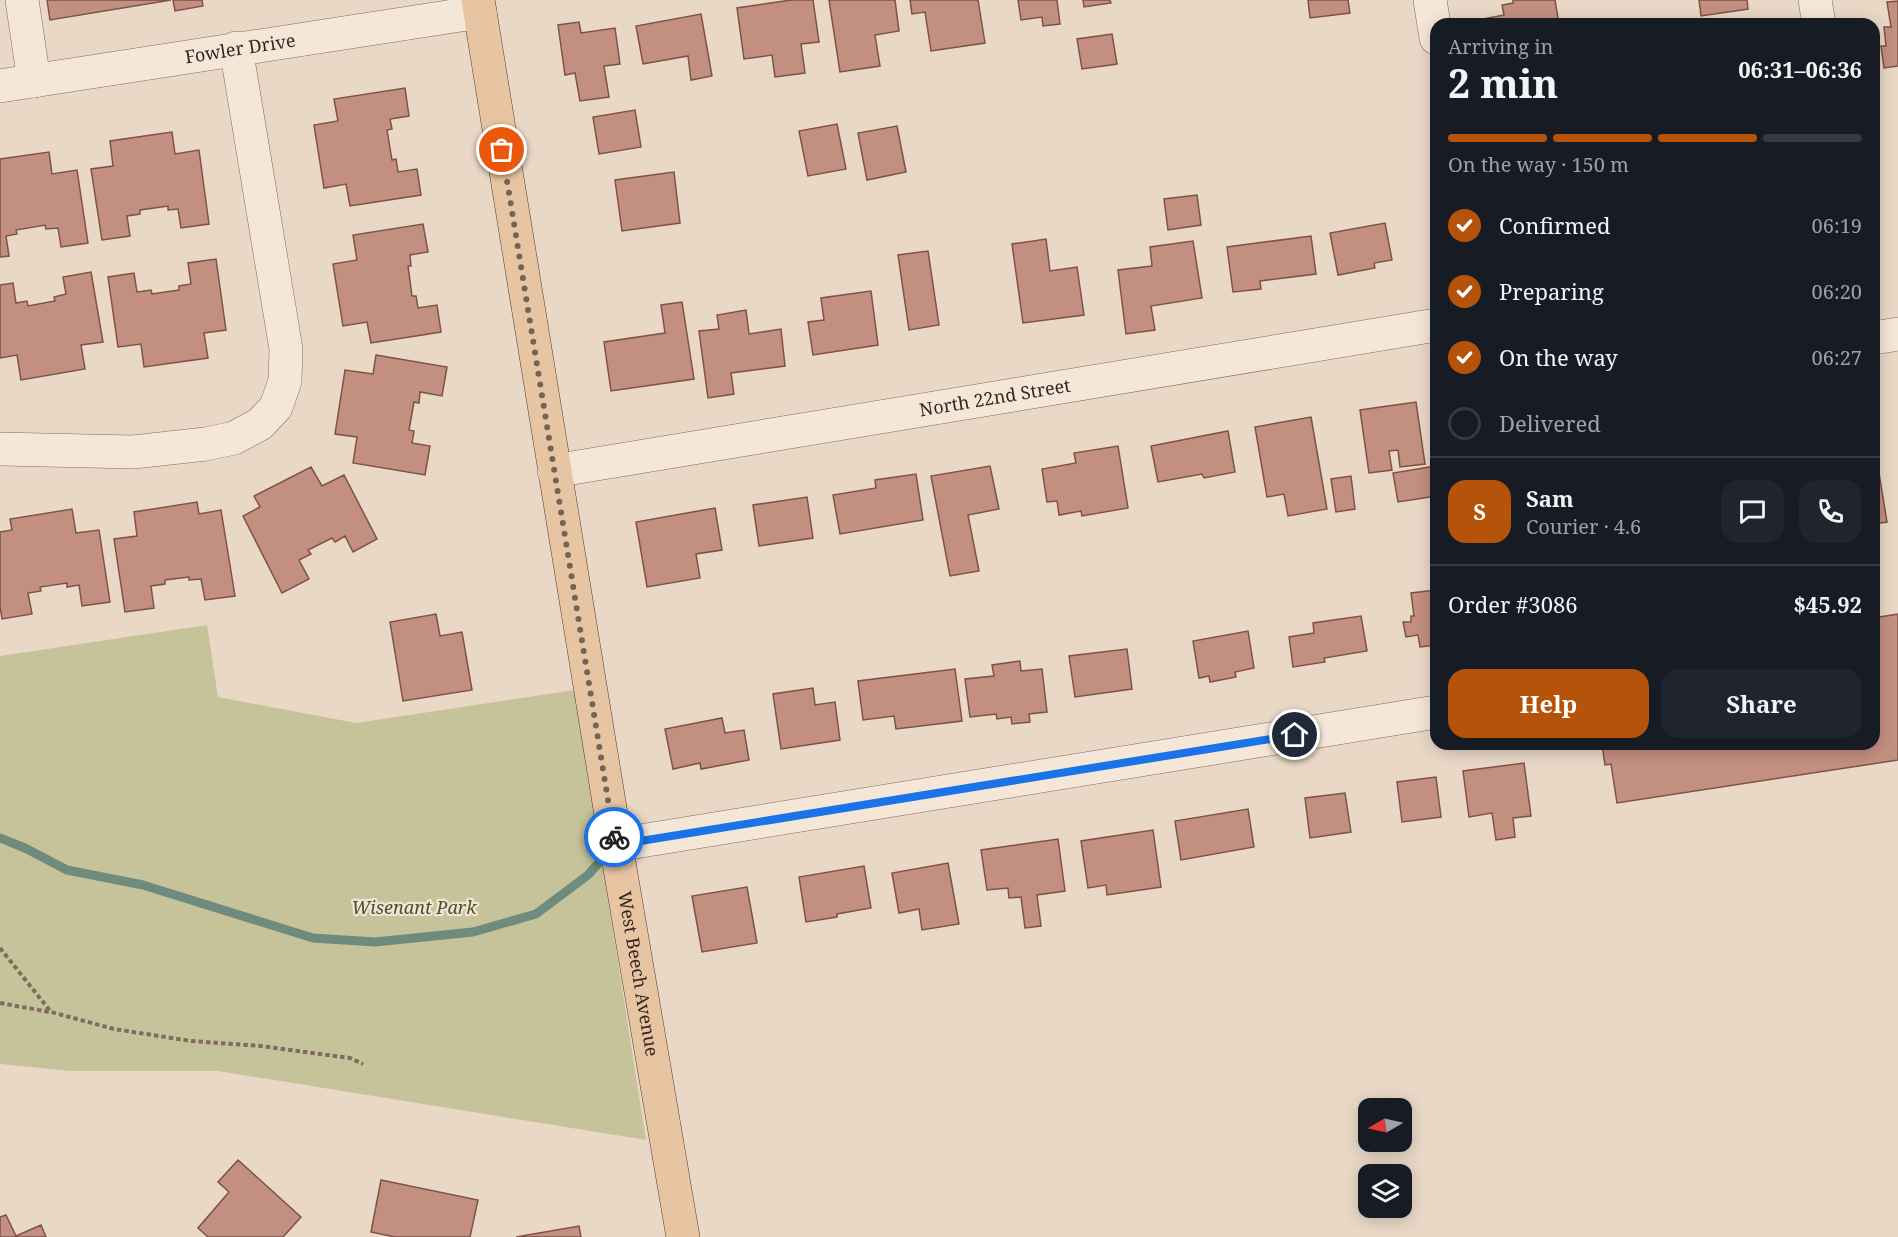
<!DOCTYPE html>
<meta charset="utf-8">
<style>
body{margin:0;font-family:"Noto Serif",serif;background:#20242c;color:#f1f3f6;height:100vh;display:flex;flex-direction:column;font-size:22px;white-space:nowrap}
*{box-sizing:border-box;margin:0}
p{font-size:20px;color:#9ea1a6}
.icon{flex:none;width:33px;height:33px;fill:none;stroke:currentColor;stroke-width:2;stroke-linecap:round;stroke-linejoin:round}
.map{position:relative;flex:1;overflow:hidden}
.side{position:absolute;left:1430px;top:18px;width:450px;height:732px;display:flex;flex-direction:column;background:#171b24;border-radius:18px;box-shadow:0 3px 15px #0003}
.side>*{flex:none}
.needle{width:39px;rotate:261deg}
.controls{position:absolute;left:1358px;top:1098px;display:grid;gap:12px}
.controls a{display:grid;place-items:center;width:54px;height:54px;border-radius:12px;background:#171b24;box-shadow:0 3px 15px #0003;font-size:30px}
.pin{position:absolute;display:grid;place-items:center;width:51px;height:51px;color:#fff;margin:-26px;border:3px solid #fff;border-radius:50%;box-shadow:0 2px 6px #0007}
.courier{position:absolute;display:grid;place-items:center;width:60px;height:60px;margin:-30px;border:4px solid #1a73e8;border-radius:50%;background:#fff;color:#222;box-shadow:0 2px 8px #0007}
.overview em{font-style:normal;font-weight:700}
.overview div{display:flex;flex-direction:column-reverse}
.overview{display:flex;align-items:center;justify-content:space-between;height:102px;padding:0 18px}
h1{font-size:39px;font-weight:700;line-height:45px}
.bar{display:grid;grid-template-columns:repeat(4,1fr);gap:9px 6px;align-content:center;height:72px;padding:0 18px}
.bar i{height:8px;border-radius:4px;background:#363941}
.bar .active{background:#b45309}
.bar p{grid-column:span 4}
.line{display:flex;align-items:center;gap:15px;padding:0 18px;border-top:2px solid #363941}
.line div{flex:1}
.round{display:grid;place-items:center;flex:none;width:63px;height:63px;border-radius:18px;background:#20242c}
ol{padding:0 18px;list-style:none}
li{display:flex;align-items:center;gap:18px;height:66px}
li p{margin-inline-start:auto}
li .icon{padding:6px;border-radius:50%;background:#b45309;color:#fff;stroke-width:4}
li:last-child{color:#9ea1a6}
li i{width:33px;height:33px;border:3px solid #363941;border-radius:50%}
.action{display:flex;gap:12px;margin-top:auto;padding:12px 18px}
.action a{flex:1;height:69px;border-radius:18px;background:#b45309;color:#fff;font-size:24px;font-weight:700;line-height:69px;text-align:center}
.action a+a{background:#20242c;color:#f1f3f6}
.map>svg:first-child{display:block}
</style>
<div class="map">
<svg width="1898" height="1237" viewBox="0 0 1898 1237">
<rect width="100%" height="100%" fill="#e9d8c6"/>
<path fill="#c6c39b" d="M 207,625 L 218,697 L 356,723 L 575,690 L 646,1140 L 218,1071 L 71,1071 L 0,1064 L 0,656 Z"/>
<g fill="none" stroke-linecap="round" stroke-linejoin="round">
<path stroke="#6f8b7e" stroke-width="9" d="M 0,838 L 25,848 L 67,870 L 143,885 L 313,938 L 375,942 L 473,932 L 536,914 L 588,875 L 601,860"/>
</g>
<path fill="#c38f80" stroke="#7f5246" stroke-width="1.5" d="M 47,0 L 171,0 L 50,20 Z
M 173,0 L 202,0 L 203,6 L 175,11 Z
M 791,0 L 813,0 L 819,42 L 801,44 L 805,73 L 775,77 L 772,55 L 744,59 L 737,8 Z
M 829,0 L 895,0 L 899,31 L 875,35 L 880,66 L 840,72 Z
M 910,0 L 978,0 L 985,43 L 931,51 L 925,12 L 912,14 Z
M 1018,0 L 1057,0 L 1060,24 L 1043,26 L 1042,17 L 1021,20 Z
M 1083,0 L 1110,0 L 1111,3 L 1084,7 Z
M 1308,0 L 1348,0 L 1350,13 L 1310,18 Z
M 1513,0 L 1555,0 L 1559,24 L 1467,24 L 1467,22 L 1504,15 L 1502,5 L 1513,3 Z
M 1699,0 L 1747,0 L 1748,9 L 1701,16 Z
M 1898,1 L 1898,66 L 1884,68 L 1881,46 L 1886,46 L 1884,27 L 1891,27 L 1887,2 Z
M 701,14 L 712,76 L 691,80 L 688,56 L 643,64 L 636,26 Z
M 579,22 L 581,33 L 615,28 L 620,64 L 604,66 L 609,97 L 580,101 L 575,73 L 565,75 L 558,25 Z
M 1112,34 L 1117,64 L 1082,69 L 1077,39 Z
M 405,88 L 409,116 L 390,119 L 392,129 L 387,130 L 392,160 L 396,159 L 398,172 L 417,169 L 421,195 L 350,206 L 346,184 L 324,188 L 314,125 L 338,121 L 334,99 Z
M 635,110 L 641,147 L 599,154 L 593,117 Z
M 837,124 L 846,169 L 808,176 L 799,131 Z
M 897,126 L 906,172 L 867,180 L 858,133 Z
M 172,132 L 175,154 L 199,150 L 209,224 L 181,228 L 178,209 L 168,210 L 168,206 L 140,210 L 140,214 L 127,216 L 130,236 L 102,240 L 91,169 L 113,166 L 110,141 Z
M 49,152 L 52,174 L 77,170 L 88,243 L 61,247 L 58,228 L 46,229 L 45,225 L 16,230 L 17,234 L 6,236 L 9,256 L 0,257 L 0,159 Z
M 674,172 L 680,223 L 622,231 L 615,180 Z
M 1197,195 L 1201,225 L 1168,230 L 1164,199 Z
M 1385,223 L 1392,260 L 1374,263 L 1375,268 L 1338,275 L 1330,233 Z
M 423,224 L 428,252 L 410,255 L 411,266 L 408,266 L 412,296 L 416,296 L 418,308 L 437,305 L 441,332 L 371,343 L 367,322 L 343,326 L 333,264 L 357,260 L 353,235 Z
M 1311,236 L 1316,274 L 1260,281 L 1261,289 L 1233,292 L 1227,247 Z
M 1046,239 L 1050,271 L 1077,267 L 1084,315 L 1023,323 L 1012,244 Z
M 1193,241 L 1202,298 L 1151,306 L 1155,330 L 1126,334 L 1118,270 L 1152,266 L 1150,247 Z
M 928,251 L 939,325 L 909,330 L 898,255 Z
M 216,259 L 226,330 L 204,333 L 208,358 L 144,367 L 141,344 L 118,347 L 108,277 L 134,273 L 137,292 L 151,290 L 152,294 L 179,290 L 179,286 L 191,284 L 188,263 Z
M 91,272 L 103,342 L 81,345 L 85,369 L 21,380 L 17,355 L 0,358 L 0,285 L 13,283 L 16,303 L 27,301 L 28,306 L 55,301 L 54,297 L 66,294 L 63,277 Z
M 871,291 L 878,345 L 813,355 L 808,322 L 824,320 L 821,298 Z
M 682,302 L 694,379 L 611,391 L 604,342 L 665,333 L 661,305 Z
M 746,310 L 749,334 L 781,329 L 785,366 L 731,373 L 734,394 L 708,398 L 699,331 L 719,329 L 717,315 Z
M 376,355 L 447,367 L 442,396 L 420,392 L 419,403 L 414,402 L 409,430 L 414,431 L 412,443 L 430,446 L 425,475 L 353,463 L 357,437 L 335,434 L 345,370 L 373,374 Z
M 1416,402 L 1425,464 L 1400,467 L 1398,450 L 1389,451 L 1392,470 L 1369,473 L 1360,410 Z
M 1311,417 L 1327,509 L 1288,516 L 1284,494 L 1267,497 L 1255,427 Z
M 1228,431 L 1235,472 L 1204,478 L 1202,474 L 1158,482 L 1151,446 Z
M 1874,442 L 1887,522 L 1874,524 Z
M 1118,446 L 1128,508 L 1082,516 L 1081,511 L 1059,515 L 1057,501 L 1047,502 L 1042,469 L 1076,463 L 1074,453 Z
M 990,466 L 999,509 L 968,515 L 979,571 L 950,576 L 931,476 Z
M 1436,466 L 1436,496 L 1398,502 L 1393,473 Z
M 311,467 L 322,486 L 344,475 L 377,539 L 353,552 L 345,536 L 335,542 L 332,538 L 308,550 L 311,554 L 299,560 L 309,579 L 282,593 L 243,516 L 260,507 L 254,496 Z
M 916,474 L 923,520 L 840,534 L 833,495 L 876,488 L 875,480 Z
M 1351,476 L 1355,509 L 1336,512 L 1331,479 Z
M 807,497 L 813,538 L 759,546 L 753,505 Z
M 197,502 L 199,514 L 221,510 L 235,596 L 205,600 L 201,579 L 189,580 L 189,577 L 165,580 L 165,584 L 151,586 L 154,608 L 125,612 L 114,539 L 137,536 L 134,512 Z
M 715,508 L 722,550 L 696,554 L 700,578 L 647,587 L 636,522 Z
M 72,509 L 76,533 L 99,530 L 110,602 L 82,606 L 79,585 L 67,587 L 67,583 L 40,587 L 41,591 L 28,593 L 32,614 L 2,619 L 0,606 L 0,532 L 12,530 L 10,519 Z
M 1436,590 L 1436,645 L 1420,647 L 1418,635 L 1406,637 L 1403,622 L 1411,622 L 1411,616 L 1414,616 L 1411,593 Z
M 436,614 L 440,636 L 462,632 L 472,690 L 403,701 L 390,622 Z
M 1898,614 L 1898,760 L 1617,803 L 1611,764 L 1605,765 L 1602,744 L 1874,744 L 1874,618 Z
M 1361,616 L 1367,651 L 1324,658 L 1325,662 L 1293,667 L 1289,637 L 1314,633 L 1313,623 Z
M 1248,631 L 1254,668 L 1235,672 L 1236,677 L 1210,682 L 1209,676 L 1199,678 L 1193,641 Z
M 1127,649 L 1132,689 L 1075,697 L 1069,656 Z
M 1020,661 L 1021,671 L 1042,669 L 1047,712 L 1029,714 L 1030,722 L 1012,724 L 1011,717 L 997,719 L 996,714 L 970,717 L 965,679 L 994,676 L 992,665 Z
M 955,669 L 962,721 L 896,729 L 894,716 L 863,720 L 858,681 Z
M 813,688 L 815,705 L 835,702 L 840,740 L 781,749 L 773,694 Z
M 722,718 L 725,733 L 744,730 L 749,760 L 701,769 L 700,763 L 673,769 L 665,729 Z
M 1524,763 L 1531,816 L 1513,818 L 1515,837 L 1496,840 L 1492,813 L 1469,817 L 1463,771 Z
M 1436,777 L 1441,817 L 1402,822 L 1397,782 Z
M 1345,793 L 1351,832 L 1310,838 L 1305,798 Z
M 1248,809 L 1254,847 L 1181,860 L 1175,821 Z
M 1153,830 L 1161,887 L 1107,895 L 1106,885 L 1088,888 L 1081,841 Z
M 1058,839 L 1065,891 L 1037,895 L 1041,926 L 1025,928 L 1021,897 L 1009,898 L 1008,888 L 987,890 L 981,850 Z
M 948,863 L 959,924 L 922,930 L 919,909 L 899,913 L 892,873 Z
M 864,866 L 871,908 L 837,914 L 837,917 L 806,922 L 799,877 Z
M 747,887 L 757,943 L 702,952 L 692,896 Z
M 238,1160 L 301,1217 L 283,1237 L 208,1237 L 198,1228 L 229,1192 L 218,1182 Z
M 381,1180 L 478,1200 L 470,1237 L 395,1237 L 371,1232 Z
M 6,1215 L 16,1236 L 41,1225 L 46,1237 L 0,1237 L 0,1217 Z
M 579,1226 L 581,1237 L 516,1237 Z"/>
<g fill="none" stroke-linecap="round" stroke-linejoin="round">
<g stroke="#836a5e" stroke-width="34">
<g id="minor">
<path d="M 22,0 L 34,81"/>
<path d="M 1430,0 L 1436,38"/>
<path d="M 1815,0 L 1819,24"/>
<path id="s1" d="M 0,86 L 480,12"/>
<path d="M 1874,338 L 1898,334"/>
<path d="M 0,449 L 133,452 L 206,444 L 234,438 L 260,424 L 276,407 L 285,381 L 286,349 L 236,48"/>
<path id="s2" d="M 554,471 L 1436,325"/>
<path d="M 616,845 L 1436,712"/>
</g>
</g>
<g stroke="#513a31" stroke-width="34">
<g id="major">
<path id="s3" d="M 478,0 L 616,845 L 683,1237"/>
</g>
</g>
<path stroke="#836a5e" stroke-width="4" stroke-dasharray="4.5 3" stroke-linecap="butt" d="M 0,948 L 51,1012 L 114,1029 L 191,1041 L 261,1046 L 350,1058 L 363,1064
M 0,1003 L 50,1012"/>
<use href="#minor" stroke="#f5e7d8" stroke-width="33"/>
<use href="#major" stroke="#e8c5a2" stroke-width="33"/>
</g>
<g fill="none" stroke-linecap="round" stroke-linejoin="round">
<path stroke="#73645a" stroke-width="6" stroke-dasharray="0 10.8" d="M 502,150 L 614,837"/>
<path stroke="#1a73e8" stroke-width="8" d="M 614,837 L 616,845 L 1295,735"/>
</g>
<g text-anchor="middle" stroke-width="4.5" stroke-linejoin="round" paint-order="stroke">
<g font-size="18" fill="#342620" stroke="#f2e4d5">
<text dy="6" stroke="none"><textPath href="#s1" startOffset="243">Fowler Drive</textPath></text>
<text dy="6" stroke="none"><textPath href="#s2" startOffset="447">North 22nd Street</textPath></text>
<text dy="6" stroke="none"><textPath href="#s3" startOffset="987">West Beech Avenue</textPath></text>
</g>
<g font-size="18" font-style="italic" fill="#4c4f29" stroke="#f2e4d5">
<text x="414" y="914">Wisenant Park</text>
</g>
</g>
</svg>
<div class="controls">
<a><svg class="needle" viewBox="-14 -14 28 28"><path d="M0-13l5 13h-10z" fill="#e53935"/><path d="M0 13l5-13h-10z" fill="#9ea1a6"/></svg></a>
<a><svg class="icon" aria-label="layers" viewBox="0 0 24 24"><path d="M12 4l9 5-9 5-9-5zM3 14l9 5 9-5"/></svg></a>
</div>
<div class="pin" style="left:502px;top:150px;background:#ea580c"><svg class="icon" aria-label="bag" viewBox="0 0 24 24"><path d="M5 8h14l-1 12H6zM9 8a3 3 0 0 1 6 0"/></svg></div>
<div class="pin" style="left:1295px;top:735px;background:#1f2937"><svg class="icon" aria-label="home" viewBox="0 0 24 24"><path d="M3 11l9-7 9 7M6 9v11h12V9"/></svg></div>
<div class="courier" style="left:614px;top:837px"><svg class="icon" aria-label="bike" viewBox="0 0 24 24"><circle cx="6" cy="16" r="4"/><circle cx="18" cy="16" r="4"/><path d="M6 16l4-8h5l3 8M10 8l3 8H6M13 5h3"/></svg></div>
<section class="side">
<div class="overview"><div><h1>2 min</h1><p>Arriving in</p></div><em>06:31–06:36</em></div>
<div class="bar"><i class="active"></i><i class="active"></i><i class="active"></i><i></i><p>On the way · 150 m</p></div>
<ol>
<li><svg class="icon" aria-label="check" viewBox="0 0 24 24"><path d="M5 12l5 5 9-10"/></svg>Confirmed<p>06:19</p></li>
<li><svg class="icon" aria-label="check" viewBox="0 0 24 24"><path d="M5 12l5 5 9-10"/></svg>Preparing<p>06:20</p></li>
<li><svg class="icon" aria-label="check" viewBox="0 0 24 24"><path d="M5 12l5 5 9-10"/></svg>On the way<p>06:27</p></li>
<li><i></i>Delivered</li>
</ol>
<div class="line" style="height:108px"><b class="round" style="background:#b45309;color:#fff">S</b><div><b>Sam</b><p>Courier · 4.6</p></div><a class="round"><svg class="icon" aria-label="chat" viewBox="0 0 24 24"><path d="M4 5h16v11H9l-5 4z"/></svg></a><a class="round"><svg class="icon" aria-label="phone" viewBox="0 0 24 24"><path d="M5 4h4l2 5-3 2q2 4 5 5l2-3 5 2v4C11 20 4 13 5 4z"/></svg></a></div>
<div class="line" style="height:78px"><div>Order #3086</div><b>$45.92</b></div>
<div class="action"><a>Help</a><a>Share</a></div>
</section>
</div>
